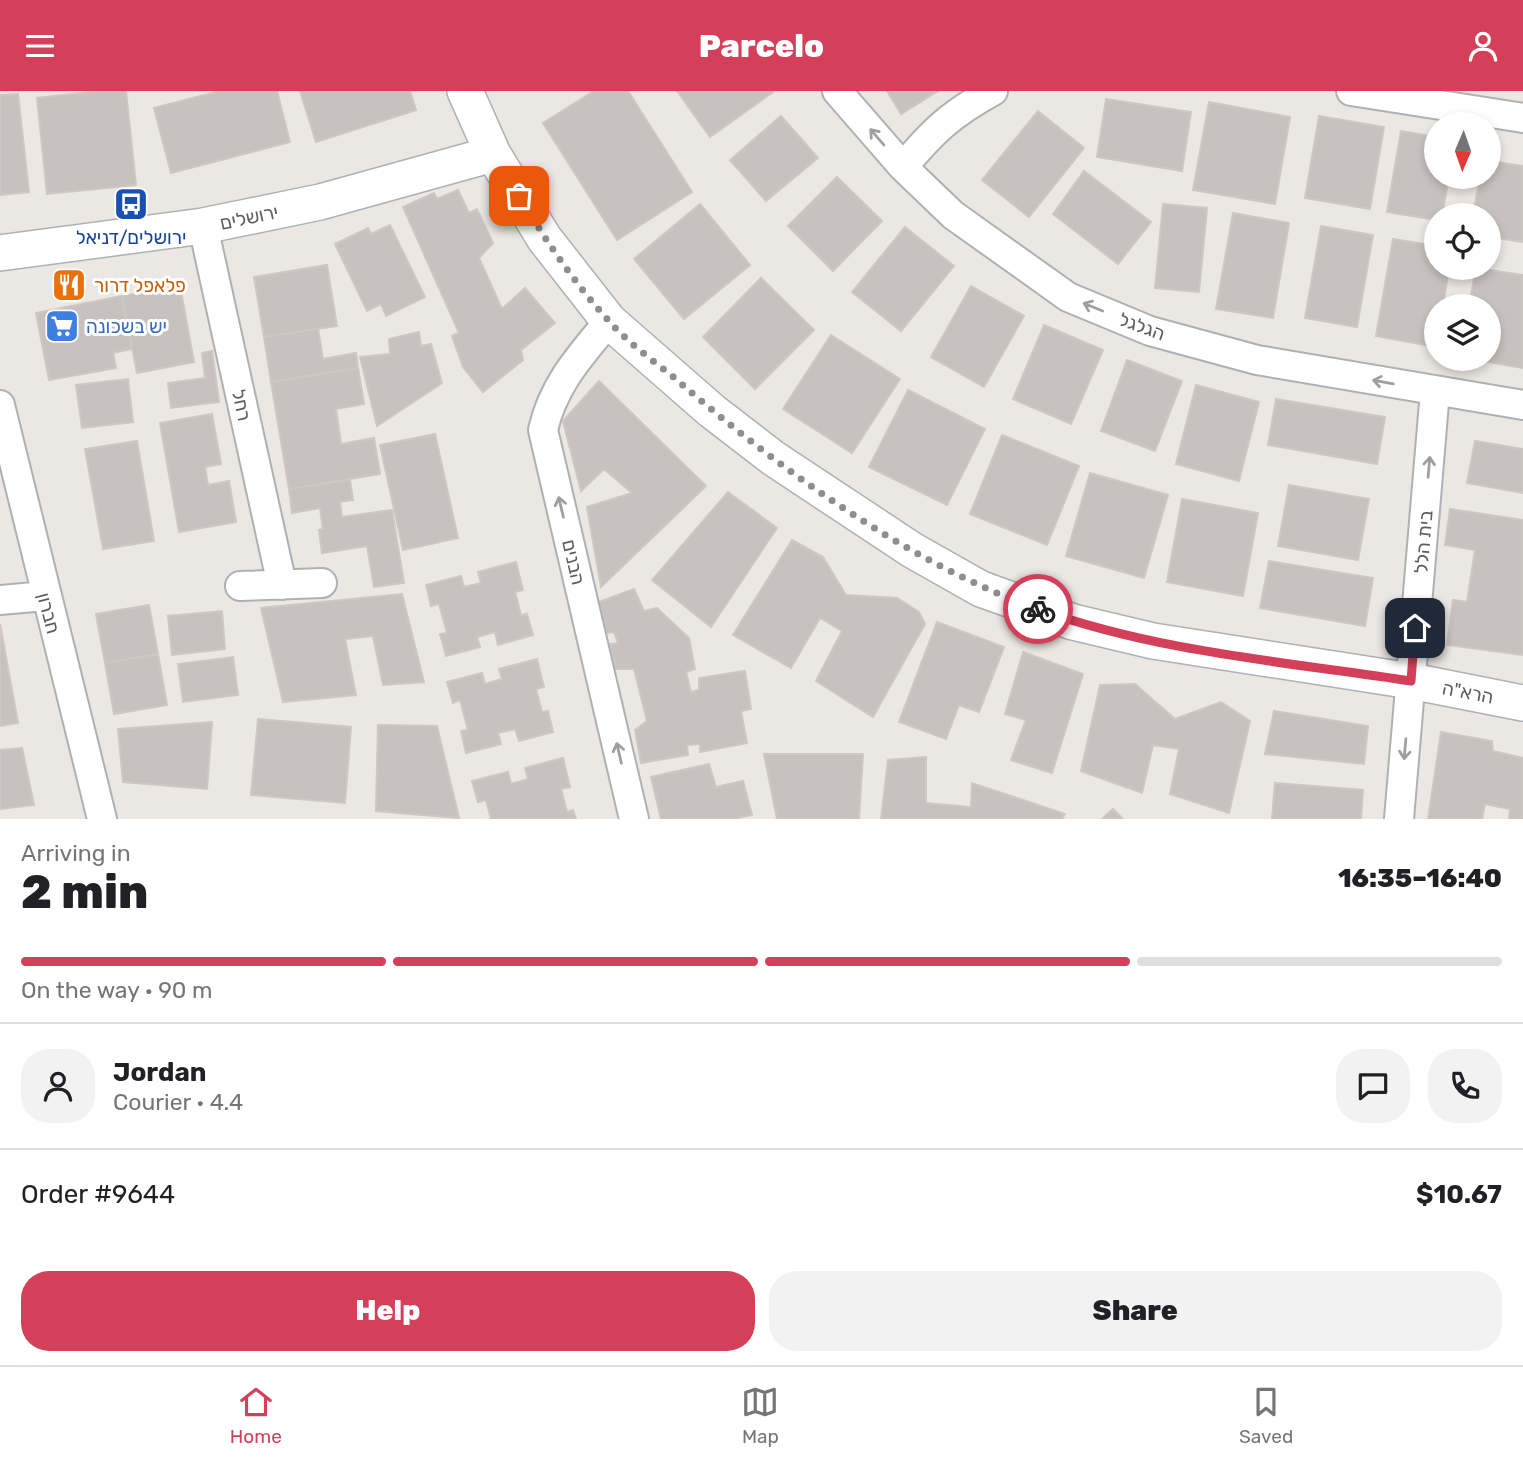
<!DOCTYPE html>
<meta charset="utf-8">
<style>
body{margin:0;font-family:Rubik,"Noto Sans Hebrew",sans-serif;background:#f2f2f2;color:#202124;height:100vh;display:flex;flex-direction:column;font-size:26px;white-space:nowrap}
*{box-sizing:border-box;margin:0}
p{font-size:23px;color:#757577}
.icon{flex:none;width:38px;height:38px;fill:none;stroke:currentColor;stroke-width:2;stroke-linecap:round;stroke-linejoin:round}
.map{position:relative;height:728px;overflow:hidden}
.details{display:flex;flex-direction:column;background:#fff;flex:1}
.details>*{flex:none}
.needle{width:46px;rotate:182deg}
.controls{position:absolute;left:1424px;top:21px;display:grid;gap:14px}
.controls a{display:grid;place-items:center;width:77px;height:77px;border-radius:50%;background:#fff;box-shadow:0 4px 10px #0003;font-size:35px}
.pin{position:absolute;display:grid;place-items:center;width:60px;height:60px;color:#fff;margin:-30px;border-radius:14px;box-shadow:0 4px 10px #0006}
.courier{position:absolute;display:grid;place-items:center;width:70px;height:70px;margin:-35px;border:5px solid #d43f59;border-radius:50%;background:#fff;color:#222;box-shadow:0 2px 9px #0007}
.headline em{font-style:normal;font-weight:800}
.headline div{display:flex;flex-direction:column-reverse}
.headline{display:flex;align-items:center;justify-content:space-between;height:119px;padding:0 21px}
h1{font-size:46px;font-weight:800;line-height:52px}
.bar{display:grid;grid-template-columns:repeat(4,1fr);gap:10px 7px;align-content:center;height:84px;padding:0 21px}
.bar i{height:9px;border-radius:5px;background:#e0e0e0}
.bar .on{background:#d43f59}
.bar p{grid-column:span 4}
.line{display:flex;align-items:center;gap:18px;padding:0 21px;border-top:2px solid #e0e0e0}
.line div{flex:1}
.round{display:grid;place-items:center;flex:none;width:74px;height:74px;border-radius:28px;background:#f2f2f2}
.button{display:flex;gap:14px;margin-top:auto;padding:14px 21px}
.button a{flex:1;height:80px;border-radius:28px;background:#d43f59;color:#fff;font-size:28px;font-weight:800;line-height:80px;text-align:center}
.button a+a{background:#f2f2f2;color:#202124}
header{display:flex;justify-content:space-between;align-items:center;height:91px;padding:0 21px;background:#d43f59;color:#fff;font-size:32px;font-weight:800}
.dock{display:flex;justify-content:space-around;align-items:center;height:98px;border-top:2px solid #e0e0e0;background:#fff;font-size:19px;color:#757577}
.dock a{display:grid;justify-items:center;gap:4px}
.dock .on{color:#d43f59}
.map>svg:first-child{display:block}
</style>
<header><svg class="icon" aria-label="menu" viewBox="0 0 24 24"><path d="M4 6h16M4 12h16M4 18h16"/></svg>Parcelo<svg class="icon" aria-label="person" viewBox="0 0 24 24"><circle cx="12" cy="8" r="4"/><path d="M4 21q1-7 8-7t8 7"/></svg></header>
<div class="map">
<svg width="1523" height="728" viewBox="0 0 1523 728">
<rect width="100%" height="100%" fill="#ebe7e2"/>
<path fill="#c7c2bf" stroke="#cfc7c1" stroke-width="2" d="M 99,0 L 126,0 L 136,94 L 47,103 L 37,7 Z
M 220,0 L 277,0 L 290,51 L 171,82 L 154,17 Z
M 300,0 L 410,0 L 416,19 L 316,51 Z
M 594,0 L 628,0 L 692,101 L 617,149 L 543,32 Z
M 677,0 L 772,0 L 773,1 L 710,46 Z
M 887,0 L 938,0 L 901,23 Z
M 18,3 L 29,101 L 0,104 L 0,4 Z
M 1106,8 L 1191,21 L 1182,80 L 1097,66 Z
M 1209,11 L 1290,26 L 1275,113 L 1193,99 Z
M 1038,20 L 1084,57 L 1029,126 L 982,89 Z
M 781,25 L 818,67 L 766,110 L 730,69 Z
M 1319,25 L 1384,36 L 1370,118 L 1305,107 Z
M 1401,40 L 1437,46 L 1437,86 L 1449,86 L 1442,124 L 1437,124 L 1437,129 L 1387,121 Z
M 1489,70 L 1523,75 L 1523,151 L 1489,146 L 1489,124 L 1473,124 L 1480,86 L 1489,86 Z
M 1084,80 L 1151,131 L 1118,173 L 1053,123 Z
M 837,86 L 882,130 L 833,180 L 788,135 Z
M 458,99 L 469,122 L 477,118 L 493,152 L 479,167 L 502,218 L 525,197 L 555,232 L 521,259 L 523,269 L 483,301 L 463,276 L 452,245 L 459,242 L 403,116 L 434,102 L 437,108 Z
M 700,113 L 750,174 L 684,228 L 634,168 Z
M 1163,113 L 1207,117 L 1199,201 L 1155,197 Z
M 1233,122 L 1289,132 L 1273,227 L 1216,218 Z
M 390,134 L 425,206 L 386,225 L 381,213 L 367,220 L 335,153 L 368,137 L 371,143 Z
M 1321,135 L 1373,144 L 1357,236 L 1305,227 Z
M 905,136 L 954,175 L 901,240 L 852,201 Z
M 1393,148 L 1437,155 L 1437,177 L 1449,177 L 1443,215 L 1437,215 L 1436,256 L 1376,245 Z
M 327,174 L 337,235 L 264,246 L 254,186 Z
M 1476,177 L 1523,184 L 1523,277 L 1471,268 L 1489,268 L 1489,215 L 1469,215 Z
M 761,187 L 814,239 L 755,298 L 703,246 Z
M 180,195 L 194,271 L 137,282 L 122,205 Z
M 971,195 L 1024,225 L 984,296 L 931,266 Z
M 122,205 L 132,258 L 113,262 L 116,277 L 49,289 L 36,222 Z
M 1044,234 L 1103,259 L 1071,333 L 1013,308 Z
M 318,238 L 323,268 L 356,262 L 358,277 L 271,291 L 264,246 Z
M 419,241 L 421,255 L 431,253 L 442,292 L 377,335 L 360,266 L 390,263 L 389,248 Z
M 831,244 L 900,288 L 852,362 L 783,318 Z
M 212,260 L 219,311 L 171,317 L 168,292 L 205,287 L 202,262 Z
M 1127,269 L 1182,290 L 1155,360 L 1101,340 Z
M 358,277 L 364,313 L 336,318 L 341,353 L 374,347 L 380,383 L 289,398 L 271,291 Z
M 128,288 L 133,331 L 82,337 L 76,294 Z
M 599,290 L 706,395 L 601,496 L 587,416 L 632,402 L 604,378 L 581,400 L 563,330 Z
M 1196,294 L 1259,311 L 1239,390 L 1176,373 Z
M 908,299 L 985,338 L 947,414 L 869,376 Z
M 1276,308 L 1385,326 L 1377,373 L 1268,354 Z
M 212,323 L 221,373 L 205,376 L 208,394 L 229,390 L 236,431 L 179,441 L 160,332 Z
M 435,343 L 458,447 L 403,459 L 380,354 Z
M 1002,344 L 1079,375 L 1047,454 L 970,423 Z
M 137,350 L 154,450 L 103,458 L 85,358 Z
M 1475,350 L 1523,358 L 1523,402 L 1467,392 Z
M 1090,382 L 1168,404 L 1144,487 L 1066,465 Z
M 350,389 L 353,409 L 340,411 L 342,426 L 392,419 L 404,492 L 374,496 L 367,455 L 322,462 L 319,439 L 323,438 L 320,417 L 292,422 L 289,398 Z
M 1289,394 L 1369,408 L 1358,469 L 1278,455 Z
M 728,401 L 777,437 L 711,536 L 652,489 Z
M 1182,408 L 1258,422 L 1243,505 L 1167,491 Z
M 1450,418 L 1523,429 L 1523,564 L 1447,554 L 1453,509 L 1467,511 L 1475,459 L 1445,454 Z
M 792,449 L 823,466 L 846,504 L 897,507 L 919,521 L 925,533 L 873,626 L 816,590 L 842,540 L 820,527 L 791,577 L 733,544 Z
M 1269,470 L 1373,487 L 1365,535 L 1260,517 Z
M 516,471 L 523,499 L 515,501 L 521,524 L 527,523 L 533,544 L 498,554 L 495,541 L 477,546 L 480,556 L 446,565 L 440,543 L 447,542 L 439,513 L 431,515 L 426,494 L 461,485 L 464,496 L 481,492 L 478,481 Z
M 634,498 L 644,520 L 657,517 L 689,547 L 695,578 L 686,581 L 691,601 L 699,599 L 699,587 L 745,580 L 751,618 L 741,620 L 747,652 L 700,661 L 700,653 L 687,654 L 688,664 L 641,672 L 635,639 L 647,630 L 634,578 L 616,578 L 610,553 L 618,552 L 614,541 L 606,542 L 599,511 Z
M 402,503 L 424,591 L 383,594 L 373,545 L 345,548 L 356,604 L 283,611 L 261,517 Z
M 149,514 L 158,563 L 105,572 L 96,523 Z
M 222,520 L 225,558 L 172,564 L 168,525 Z
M 937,531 L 1004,556 L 979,621 L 959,614 L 946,648 L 899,631 Z
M 0,533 L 18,632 L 0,635 Z
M 1023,561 L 1083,583 L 1052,682 L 1011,669 L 1026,629 L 1005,623 Z
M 158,563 L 167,614 L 114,623 L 105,572 Z
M 233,566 L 238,604 L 183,611 L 178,573 Z
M 537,568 L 544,596 L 536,598 L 542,621 L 548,620 L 553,641 L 519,650 L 515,638 L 498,642 L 501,653 L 466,662 L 461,640 L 468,639 L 460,609 L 453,612 L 447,591 L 482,582 L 485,593 L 502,588 L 499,578 Z
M 1135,593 L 1175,628 L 1221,611 L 1250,630 L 1229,722 L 1170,703 L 1179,658 L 1153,654 L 1142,702 L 1081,680 L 1100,594 Z
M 1274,620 L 1368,635 L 1364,673 L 1265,663 Z
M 258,628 L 351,636 L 345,712 L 251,704 Z
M 212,631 L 207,698 L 123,691 L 118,638 Z
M 378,634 L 437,635 L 459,727 L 376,720 Z
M 1441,641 L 1492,650 L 1493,660 L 1523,667 L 1523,728 L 1509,728 L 1510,718 L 1485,713 L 1482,728 L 1428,728 Z
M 22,657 L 34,714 L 0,718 L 0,659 Z
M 764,663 L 863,663 L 859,728 L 777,728 Z
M 926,666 L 926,712 L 971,716 L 972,692 L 1065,723 L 1062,728 L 881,728 L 888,669 Z
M 563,667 L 570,696 L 561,698 L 567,721 L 573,719 L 576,728 L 491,728 L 486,709 L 478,711 L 472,690 L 508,681 L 511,693 L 528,688 L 525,677 Z
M 709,673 L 716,696 L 743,690 L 752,724 L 732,728 L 661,728 L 651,686 Z
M 1275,692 L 1363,699 L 1361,728 L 1272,728 Z
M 1113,718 L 1123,728 L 1102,728 Z"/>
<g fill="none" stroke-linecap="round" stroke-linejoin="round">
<g stroke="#aeb1b3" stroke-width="32">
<path id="minor" d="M 837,0 L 903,76 L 953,124 L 1068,206 L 1150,240 L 1257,269 L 1523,314
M 1351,0 L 1523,27
M 903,76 C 933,40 951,23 993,0
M 203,135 L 282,494
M 609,230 C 580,265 553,294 543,339 L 634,728
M 0,314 L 102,728
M 240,495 L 322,492
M 0,509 L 45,505
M 1399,728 L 1435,300"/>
</g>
<g stroke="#aeb1b3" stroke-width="38">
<path id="tertiary" d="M 465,0 L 493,63 L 544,147 L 609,230 L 712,320 L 773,367 L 912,459 L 981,498 L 1073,531 L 1153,550 L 1411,590 L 1523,612
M 0,162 L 203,135 L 320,111 L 493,63"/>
</g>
<use href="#minor" stroke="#fff" stroke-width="28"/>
<use href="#tertiary" stroke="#fff" stroke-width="35"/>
</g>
<defs><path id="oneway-shaft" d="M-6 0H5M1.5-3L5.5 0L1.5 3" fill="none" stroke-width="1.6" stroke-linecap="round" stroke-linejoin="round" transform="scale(1.75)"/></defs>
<g stroke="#9d9fa0">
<use href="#oneway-shaft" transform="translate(877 46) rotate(-131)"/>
<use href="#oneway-shaft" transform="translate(1093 216) rotate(-158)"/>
<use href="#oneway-shaft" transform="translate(1383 291) rotate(-170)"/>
<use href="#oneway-shaft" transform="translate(1429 376) rotate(-85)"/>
<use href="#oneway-shaft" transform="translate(561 416) rotate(-103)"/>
<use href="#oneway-shaft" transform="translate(1405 658) rotate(95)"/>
<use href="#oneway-shaft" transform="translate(619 662) rotate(-103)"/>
</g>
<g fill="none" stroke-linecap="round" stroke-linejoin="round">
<path stroke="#8d8f8e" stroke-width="7" stroke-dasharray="0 12.6" d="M 519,105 C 545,148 574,192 609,230 C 628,252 654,270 677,289 C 779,378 910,473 1038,518"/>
<path stroke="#d43f59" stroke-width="9" d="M 1038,518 C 1157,561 1287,571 1411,590 L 1415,537"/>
</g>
<defs>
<g id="bus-square" transform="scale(1.75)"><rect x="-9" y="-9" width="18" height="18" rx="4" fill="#1a4fb4" stroke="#fff"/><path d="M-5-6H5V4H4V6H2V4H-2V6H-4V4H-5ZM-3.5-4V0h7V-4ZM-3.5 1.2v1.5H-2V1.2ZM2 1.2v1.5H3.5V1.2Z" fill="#fff"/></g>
<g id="restaurant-square" transform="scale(1.75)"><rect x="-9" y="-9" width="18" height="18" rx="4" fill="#e8710a" stroke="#fff"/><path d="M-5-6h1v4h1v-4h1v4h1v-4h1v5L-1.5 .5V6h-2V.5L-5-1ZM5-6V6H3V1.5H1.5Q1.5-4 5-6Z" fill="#fff"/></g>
<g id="supermarket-square" transform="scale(1.75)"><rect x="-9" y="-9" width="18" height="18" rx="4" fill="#3f7fe0" stroke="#fff"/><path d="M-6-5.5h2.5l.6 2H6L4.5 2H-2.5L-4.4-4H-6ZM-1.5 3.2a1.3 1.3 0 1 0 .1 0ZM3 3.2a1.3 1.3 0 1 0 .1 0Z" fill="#fff"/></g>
</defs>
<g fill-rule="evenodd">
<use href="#bus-square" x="131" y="113"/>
<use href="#restaurant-square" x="69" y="194"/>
<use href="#supermarket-square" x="62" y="235"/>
</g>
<g text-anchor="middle" stroke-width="6" stroke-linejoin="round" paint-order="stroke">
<g font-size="19" fill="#5b5f61" stroke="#fff">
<text transform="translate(249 126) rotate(-12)" y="7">ירושלים</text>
<text transform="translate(1142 235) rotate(20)" y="7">הגלגל</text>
<text transform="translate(242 314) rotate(78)" y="7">רחל</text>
<text transform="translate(1423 451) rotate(-85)" y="7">בית הלל</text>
<text transform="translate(574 471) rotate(77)" y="7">הבנים</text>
<text transform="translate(49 522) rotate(75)" y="7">חברון</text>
<text transform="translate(1468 601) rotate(11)" y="7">הרא"ה</text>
</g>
<g font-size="19" fill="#164399" stroke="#fff">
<text x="131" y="153">ירושלים/דניאל</text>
</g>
<g font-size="19" fill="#c56008" stroke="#fff" text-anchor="start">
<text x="94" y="201">פלאפל דרור</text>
</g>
<g font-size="19" fill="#366cbe" stroke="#fff" text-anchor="start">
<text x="86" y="242">יש בשכונה</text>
</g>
</g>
</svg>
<div class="controls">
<a><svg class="needle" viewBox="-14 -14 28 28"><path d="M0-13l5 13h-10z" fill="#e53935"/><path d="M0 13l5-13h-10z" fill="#757577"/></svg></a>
<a><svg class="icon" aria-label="locate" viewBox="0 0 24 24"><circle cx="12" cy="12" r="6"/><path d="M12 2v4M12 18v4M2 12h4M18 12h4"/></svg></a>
<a><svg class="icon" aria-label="layers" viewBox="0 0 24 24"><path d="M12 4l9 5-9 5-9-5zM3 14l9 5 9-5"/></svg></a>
</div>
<div class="pin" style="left:519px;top:105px;background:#ea580c"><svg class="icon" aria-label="bag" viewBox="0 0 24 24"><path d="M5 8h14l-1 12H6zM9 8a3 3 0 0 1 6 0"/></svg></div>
<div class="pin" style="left:1415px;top:537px;background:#1f2937"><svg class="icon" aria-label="home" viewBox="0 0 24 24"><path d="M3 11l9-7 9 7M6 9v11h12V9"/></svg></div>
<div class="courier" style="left:1038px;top:518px"><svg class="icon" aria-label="bike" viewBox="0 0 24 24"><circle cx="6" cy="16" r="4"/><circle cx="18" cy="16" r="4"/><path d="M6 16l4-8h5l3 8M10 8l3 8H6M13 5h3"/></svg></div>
</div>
<section class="details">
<div class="headline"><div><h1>2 min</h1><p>Arriving in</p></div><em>16:35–16:40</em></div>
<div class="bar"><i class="on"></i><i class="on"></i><i class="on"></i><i></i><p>On the way · 90 m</p></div>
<div class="line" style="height:126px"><a class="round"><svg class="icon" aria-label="person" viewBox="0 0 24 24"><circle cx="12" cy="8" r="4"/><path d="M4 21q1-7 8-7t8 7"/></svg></a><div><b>Jordan</b><p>Courier · 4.4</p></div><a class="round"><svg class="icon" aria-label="chat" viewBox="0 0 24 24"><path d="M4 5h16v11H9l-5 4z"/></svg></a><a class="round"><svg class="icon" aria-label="phone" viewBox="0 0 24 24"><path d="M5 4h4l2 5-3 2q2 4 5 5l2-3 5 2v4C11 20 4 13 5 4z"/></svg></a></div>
<div class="line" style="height:91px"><div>Order #9644</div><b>$10.67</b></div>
<div class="button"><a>Help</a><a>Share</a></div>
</section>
<nav class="dock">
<a class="on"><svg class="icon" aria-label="home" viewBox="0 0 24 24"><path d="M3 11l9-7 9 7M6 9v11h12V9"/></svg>Home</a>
<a><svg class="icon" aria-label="map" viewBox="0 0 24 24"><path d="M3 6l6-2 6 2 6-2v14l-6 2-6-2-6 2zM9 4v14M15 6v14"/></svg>Map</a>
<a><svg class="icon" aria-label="saved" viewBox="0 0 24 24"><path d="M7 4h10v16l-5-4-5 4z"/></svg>Saved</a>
</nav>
